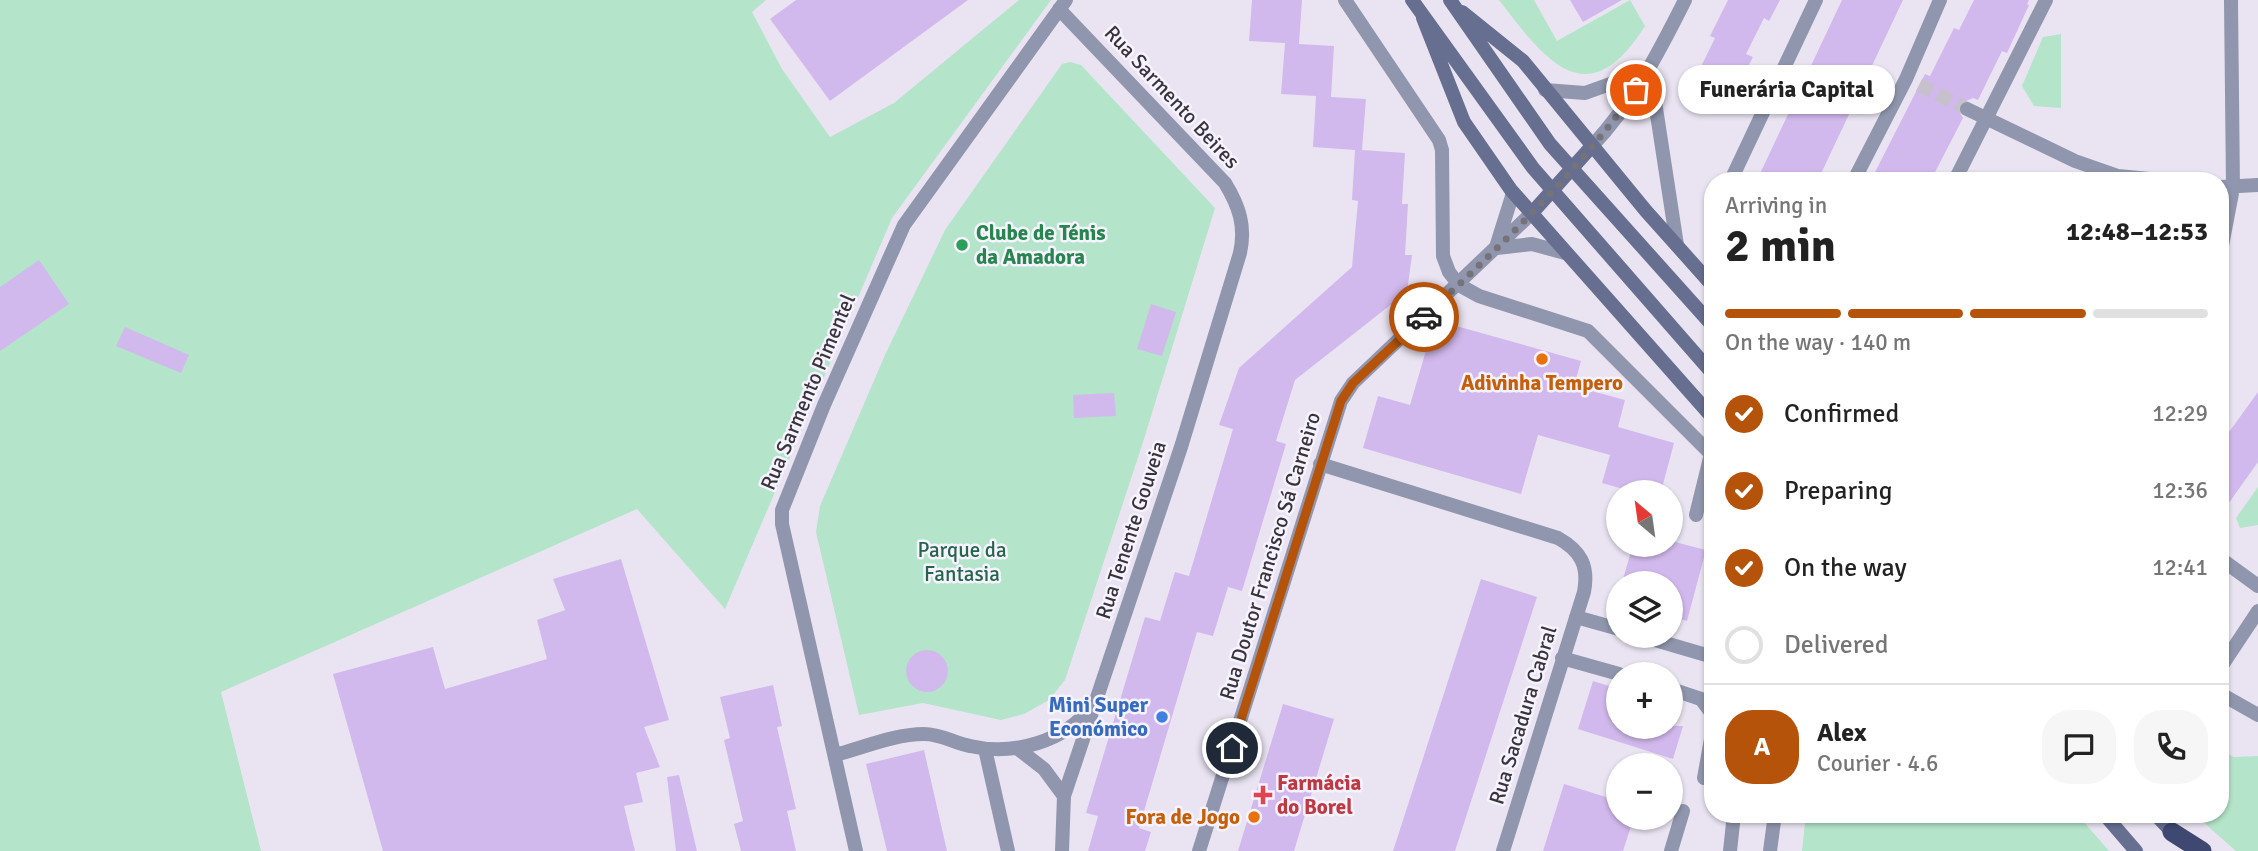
<!DOCTYPE html>
<meta charset="utf-8">
<style>
body{margin:0;font-family:Signika,sans-serif;background:#f6f6f6;color:#222;height:100vh;display:flex;flex-direction:column;font-size:26px;white-space:nowrap}
*{box-sizing:border-box;margin:0}
p{font-size:23px;color:#767676}
.icon{flex:none;width:38px;height:38px;fill:none;stroke:currentColor;stroke-width:2;stroke-linecap:round;stroke-linejoin:round}
.map{position:relative;flex:1;overflow:hidden}
.side{position:absolute;left:1704px;top:172px;width:525px;height:651px;display:flex;flex-direction:column;background:#fff;border-radius:28px;box-shadow:0 2px 5px #0004}
.side>*{flex:none}
.needle{width:46px;rotate:331deg}
.tools{position:absolute;left:1606px;top:480px;display:grid;gap:14px}
.tools a{display:grid;place-items:center;width:77px;height:77px;border-radius:50%;background:#fff;box-shadow:0 2px 5px #0004;font-size:35px}
.pin{position:absolute;display:grid;place-items:center;width:60px;height:60px;color:#fff;margin:-30px;border:4px solid #fff;border-radius:50%;box-shadow:0 2px 7px #0007}
.courier{position:absolute;display:grid;place-items:center;width:70px;height:70px;margin:-35px;border:5px solid #b45309;border-radius:50%;background:#fff;color:#222;box-shadow:0 2px 9px #0007}
.bubble{position:absolute;height:49px;border-radius:24px;background:#fff;box-shadow:0 2px 5px #0004;font-size:23px;font-weight:700;line-height:49px;text-align:center}
.overview em{font-style:normal;font-weight:700}
.overview div{display:flex;flex-direction:column-reverse}
.overview{display:flex;align-items:center;justify-content:space-between;height:119px;padding:0 21px}
h1{font-size:46px;font-weight:700;line-height:52px}
.bar{display:grid;grid-template-columns:repeat(4,1fr);gap:10px 7px;align-content:center;height:84px;padding:0 21px}
.bar i{height:9px;border-radius:5px;background:#e0e0e0}
.bar .on{background:#b45309}
.bar p{grid-column:span 4}
.line{display:flex;align-items:center;gap:18px;padding:0 21px;border-top:2px solid #e0e0e0}
.line div{flex:1}
.round{display:grid;place-items:center;flex:none;width:74px;height:74px;border-radius:28px;background:#f6f6f6}
ol{padding:0 21px;list-style:none}
li{display:flex;align-items:center;gap:21px;height:77px}
li p{margin-inline-start:auto}
li .icon{padding:7px;border-radius:50%;background:#b45309;color:#fff;stroke-width:4}
li:last-child{color:#767676}
li i{width:38px;height:38px;border:4px solid #e0e0e0;border-radius:50%}
.map>svg:first-child{display:block}
</style>
<div class="map">
<svg width="2258" height="851" viewBox="0 0 2258 851">
<rect width="100%" height="100%" fill="#eae4f2"/>
<path fill="#b4e4c9" d="M 0,0 L 766,0 L 752,12 L 782,69 L 830,137 L 894,103 L 1019,0 L 1051,0 L 892,218 L 725,609 L 637,509 L 221,692 L 261,851 L 0,851 Z
M 1499,0 L 1534,0 L 1557,41 L 1630,0 L 1645,26 C 1587,118 1545,60 1499,0 Z
M 2061,34 L 2061,108 L 2034,106 L 2022,86 L 2043,37 Z
M 1070,62 L 1081,65 L 1215,208 L 1144,439 L 1065,680 L 1049,700 L 1024,714 L 1001,720 L 923,703 L 859,715 L 816,532 L 820,506 L 885,355 L 945,230 L 1062,64 Z
M 2258,487 L 2258,525 L 2240,528 L 2236,518 Z
M 2221,751 L 2234,757 L 2258,756 L 2258,851 L 2236,851 L 2194,814 L 2221,814 Z
M 1806,814 L 2077,814 L 2109,851 L 1802,851 Z"/>
<path fill="#d2b9ed" d="M 796,0 L 968,0 L 830,101 L 770,19 Z
M 1252,0 L 1302,0 L 1299,44 L 1334,46 L 1331,97 L 1366,99 L 1362,150 L 1405,153 L 1402,204 L 1408,204 L 1405,255 L 1412,255 L 1407,292 L 1295,380 L 1276,441 L 1286,444 L 1242,591 L 1228,587 L 1213,636 L 1197,632 L 1139,828 L 1151,832 L 1145,851 L 1088,851 L 1098,816 L 1086,813 L 1145,617 L 1160,621 L 1175,572 L 1189,576 L 1233,429 L 1219,425 L 1239,368 L 1352,267 L 1358,201 L 1352,200 L 1355,150 L 1313,147 L 1316,96 L 1281,94 L 1285,43 L 1249,41 Z
M 1570,0 L 1622,0 L 1583,22 Z
M 1728,0 L 1780,0 L 1769,21 L 1764,18 L 1746,54 L 1753,57 L 1727,109 L 1689,91 L 1715,38 L 1710,36 Z
M 1842,0 L 1903,0 L 1818,180 L 1757,180 Z
M 1974,0 L 2029,0 L 2027,4 L 2029,5 L 2007,53 L 2002,51 L 1978,100 L 1973,98 L 1959,104 L 1958,110 L 1963,118 L 1931,180 L 1871,180 L 1925,74 L 1930,76 L 1954,28 L 1959,30 Z
M 39,260 L 69,304 L 0,351 L 0,287 Z
M 1151,304 L 1176,312 L 1162,356 L 1137,349 Z
M 1435,320 L 1581,361 L 1574,386 L 1625,400 L 1618,427 L 1674,443 L 1661,492 L 1634,492 L 1602,483 L 1610,455 L 1538,435 L 1521,494 L 1363,448 L 1378,396 L 1410,405 Z
M 125,327 L 189,355 L 181,373 L 116,346 Z
M 2258,392 L 2258,462 L 2221,514 L 2221,443 Z
M 1114,393 L 1116,416 L 1074,418 L 1073,395 Z
M 1671,541 L 1706,550 L 1687,621 L 1671,616 L 1671,583 L 1622,583 L 1633,544 L 1671,544 Z
M 621,559 L 669,720 L 644,727 L 660,767 L 636,773 L 643,802 L 624,806 L 635,851 L 383,851 L 333,674 L 433,647 L 445,689 L 547,659 L 537,620 L 565,610 L 553,579 Z
M 1481,579 L 1537,597 L 1455,851 L 1393,851 Z
M906 671a21 21 0 1 1 42 0a21 21 0 1 1-42 0Z
M 1593,681 L 1619,689 L 1619,726 L 1683,726 L 1673,759 L 1578,729 Z
M 773,685 L 782,726 L 777,727 L 796,809 L 787,811 L 796,851 L 741,851 L 734,824 L 743,821 L 724,740 L 730,738 L 720,697 Z
M 1283,704 L 1334,719 L 1294,851 L 1238,851 Z
M 924,750 L 947,851 L 887,851 L 866,764 Z
M 679,775 L 697,851 L 676,851 L 667,777 Z
M 1564,784 L 1619,801 L 1619,817 L 1634,817 L 1623,851 L 1543,851 Z"/>
<g fill="none" stroke-linecap="round" stroke-linejoin="round">
<path stroke="#c6c1cd" stroke-width="14" stroke-dasharray="14 7" stroke-linecap="butt" d="M 1919,85 L 1967,109"/>
<path stroke="#9096ad" stroke-width="14" d="M 1345,0 L 1439,140 L 1442,150 L 1443,256 L 1449,272 L 1459,285 L 1479,296 L 1588,331 L 1711,454 L 1696,515
M 1059,9 L 1225,183 C 1239,206 1246,226 1240,253 L 1181,447 L 1064,796 L 1062,851
M 1967,109 L 2075,161 L 2118,176 L 2160,180
M 1731,180 L 1816,0
M 1854,180 L 1906,79 L 1940,0
M 1955,180 L 2046,0
M 2221,187 L 2258,185
M 1496,247 L 1513,193
M 1497,248 L 1532,244 L 1565,253
M 2221,251 L 2233,188 L 2231,0
M 1320,464 L 1558,538 C 1581,551 1589,566 1584,592 L 1503,851
M 2221,559 L 2258,586
M 1576,617 L 1619,629
M 1638,635 L 1713,657
M 1562,658 L 1619,674
M 2221,667 L 2258,611
M 1671,689 L 1701,699 L 1713,715
M 2221,694 L 2258,715
M 1017,748 L 1044,769 L 1064,796
M 985,749 L 1008,851
M 835,755 C 862,748 895,734 924,734 C 941,734 954,743 970,746 C 1013,756 1065,742 1092,706
M 1704,778 L 1713,728
M 856,851 L 782,524 L 782,510 L 824,405 L 904,225 L 1066,0
M 1199,851 L 1341,401 L 1353,383 L 1532,213
M 1671,851 L 1683,811"/>
<path stroke="#9096ad" stroke-width="14" d="M 1650,69 L 1677,245
M 1545,90 L 1585,93 L 1649,70
M 1592,146 C 1632,104 1659,52 1685,0
M 1730,851 L 1734,814
M 1770,851 L 1775,814"/>
<path stroke="#676f90" stroke-width="14" d="M 1412,0 L 1533,168 L 1713,374
M 1450,0 L 1550,144 L 1713,326
M 1462,12 L 1523,61 L 1646,211 L 1713,286
M 1423,18 L 1464,122 L 1511,190 L 1713,418
M 1532,213 L 1592,146
M 2104,814 L 2136,851
M 2155,814 L 2172,832"/>
<path stroke="#3e4870" stroke-width="19" d="M 2172,832 L 2202,851"/>
</g>
<g fill="none" stroke-linecap="round" stroke-linejoin="round">
<path stroke="#76727a" stroke-width="7" stroke-dasharray="0 12.6" d="M 1424,317 C 1500,247 1576,174 1636,90"/>
<path stroke="#b45309" stroke-width="9" d="M 1232,748 L 1341,401 L 1353,383 L 1424,317"/>
</g>
<circle fill="#2e9e5b" stroke="#f7f2ff" stroke-width="2.5" cx="962" cy="245" r="7"/>
<g fill="#e8710a" stroke="#f7f2ff" stroke-width="2.5">
<circle cx="1542" cy="359" r="7"/>
<circle cx="1254" cy="817" r="7"/>
</g>
<circle fill="#3f7fe0" stroke="#f7f2ff" stroke-width="2.5" cx="1162" cy="717" r="7"/>
<path fill="#e0444e" stroke="#f7f2ff" stroke-width="2.5" d="M1259.5 784.5h7v7h7v7h-7v7h-7v-7h-7v-7h7z"/>
<g text-anchor="middle" stroke-width="5" stroke-linejoin="round" paint-order="stroke">
<g font-size="21" fill="#37353a" stroke="#f7f2ff">
<text transform="translate(1172 97) rotate(47)" y="7">Rua Sarmento Beires</text>
<text transform="translate(808 392) rotate(-67)" y="7">Rua Sarmento Pimentel</text>
<text transform="translate(1131 530) rotate(-72)" y="7">Rua Tenente Gouveia</text>
<text transform="translate(1270 556) rotate(-73)" y="7">Rua Doutor Francisco Sá Carneiro</text>
<text transform="translate(1523 715) rotate(-73)" y="7">Rua Sacadura Cabral</text>
</g>
<g font-size="21" font-weight="bold" fill="#27864d" stroke="#f7f2ff" text-anchor="start">
<text x="976" y="240">Clube de Ténis<tspan x="976" dy="24">da Amadora</tspan></text>
</g>
<g font-size="21" font-weight="bold" fill="#c56008" stroke="#f7f2ff">
<text x="1542" y="390">Adivinha Tempero</text>
<text x="1240" y="824" text-anchor="end">Fora de Jogo</text>
</g>
<g font-size="21" fill="#236648" stroke="#f7f2ff">
<text x="962" y="557">Parque da<tspan x="962" dy="24">Fantasia</tspan></text>
</g>
<g font-size="21" font-weight="bold" fill="#366cbe" stroke="#f7f2ff" text-anchor="end">
<text x="1148" y="712">Mini Super<tspan x="1148" dy="24">Económico</tspan></text>
</g>
<g font-size="21" font-weight="bold" fill="#be3a42" stroke="#f7f2ff" text-anchor="start">
<text x="1277" y="790">Farmácia<tspan x="1277" dy="24">do Borel</tspan></text>
</g>
</g>
</svg>
<div class="tools">
<a><svg class="needle" viewBox="-14 -14 28 28"><path d="M0-13l5 13h-10z" fill="#e53935"/><path d="M0 13l5-13h-10z" fill="#767676"/></svg></a>
<a><svg class="icon" aria-label="layers" viewBox="0 0 24 24"><path d="M12 4l9 5-9 5-9-5zM3 14l9 5 9-5"/></svg></a>
<a>+</a>
<a>−</a>
</div>
<div class="pin" style="left:1636px;top:90px;background:#ea580c"><svg class="icon" aria-label="bag" viewBox="0 0 24 24"><path d="M5 8h14l-1 12H6zM9 8a3 3 0 0 1 6 0"/></svg></div>
<div class="pin" style="left:1232px;top:748px;background:#1f2937"><svg class="icon" aria-label="home" viewBox="0 0 24 24"><path d="M3 11l9-7 9 7M6 9v11h12V9"/></svg></div>
<div class="courier" style="left:1424px;top:317px"><svg class="icon" aria-label="car" viewBox="0 0 24 24"><path d="M5 17H2v-5l4-1 3-4h7l3 4 3 1v5h-3M9 17h6M6 11h13"/><circle cx="7" cy="17" r="2"/><circle cx="17" cy="17" r="2"/></svg></div>
<div class="bubble" style="left:1678px;top:65px;width:217px">Funerária Capital</div>
<section class="side">
<div class="overview"><div><h1>2 min</h1><p>Arriving in</p></div><em>12:48–12:53</em></div>
<div class="bar"><i class="on"></i><i class="on"></i><i class="on"></i><i></i><p>On the way · 140 m</p></div>
<ol>
<li><svg class="icon" aria-label="check" viewBox="0 0 24 24"><path d="M5 12l5 5 9-10"/></svg>Confirmed<p>12:29</p></li>
<li><svg class="icon" aria-label="check" viewBox="0 0 24 24"><path d="M5 12l5 5 9-10"/></svg>Preparing<p>12:36</p></li>
<li><svg class="icon" aria-label="check" viewBox="0 0 24 24"><path d="M5 12l5 5 9-10"/></svg>On the way<p>12:41</p></li>
<li><i></i>Delivered</li>
</ol>
<div class="line" style="height:126px"><b class="round" style="background:#b45309;color:#fff">A</b><div><b>Alex</b><p>Courier · 4.6</p></div><a class="round"><svg class="icon" aria-label="chat" viewBox="0 0 24 24"><path d="M4 5h16v11H9l-5 4z"/></svg></a><a class="round"><svg class="icon" aria-label="phone" viewBox="0 0 24 24"><path d="M5 4h4l2 5-3 2q2 4 5 5l2-3 5 2v4C11 20 4 13 5 4z"/></svg></a></div>
</section>
</div>
